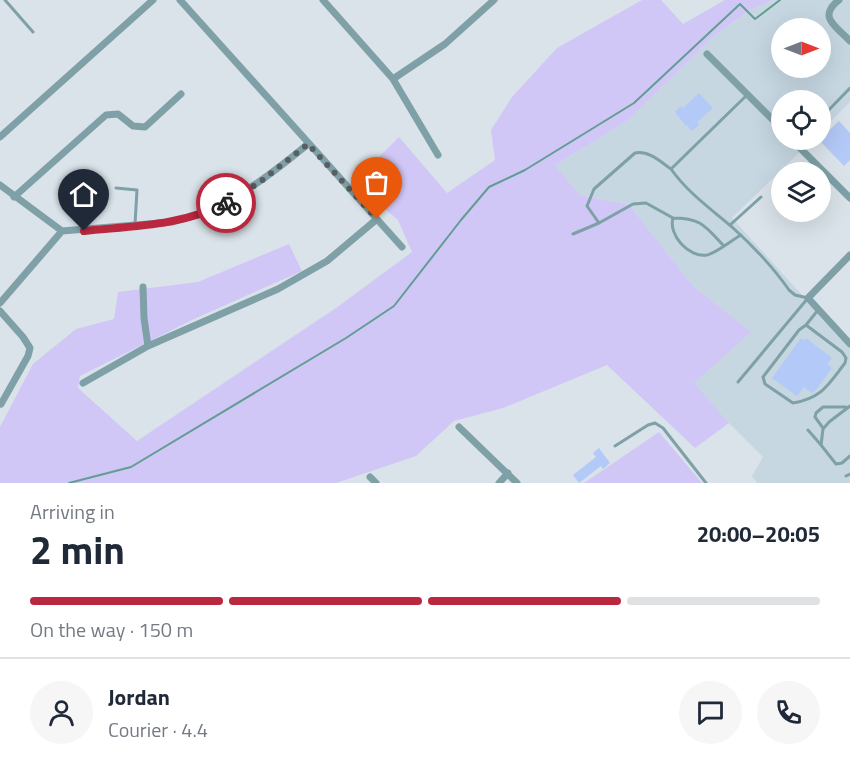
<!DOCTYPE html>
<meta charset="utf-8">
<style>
body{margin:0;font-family:"Titillium Web",sans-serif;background:#f6f6f7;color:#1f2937;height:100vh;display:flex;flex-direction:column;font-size:22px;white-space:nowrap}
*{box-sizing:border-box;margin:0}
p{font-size:20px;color:#747a83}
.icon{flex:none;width:33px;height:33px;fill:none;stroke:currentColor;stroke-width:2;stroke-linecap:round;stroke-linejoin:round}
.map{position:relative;height:483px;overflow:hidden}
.details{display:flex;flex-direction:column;background:#fff;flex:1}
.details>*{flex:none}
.needle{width:39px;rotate:90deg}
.controls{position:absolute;left:771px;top:18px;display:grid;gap:12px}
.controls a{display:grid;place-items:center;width:60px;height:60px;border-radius:50%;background:#fff;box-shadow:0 6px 24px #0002;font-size:30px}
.pin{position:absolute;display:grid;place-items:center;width:51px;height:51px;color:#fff;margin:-62px -26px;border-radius:50% 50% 50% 0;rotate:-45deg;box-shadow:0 0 6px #0007}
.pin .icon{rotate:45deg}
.courier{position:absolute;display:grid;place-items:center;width:60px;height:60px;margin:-30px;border:4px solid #b9283e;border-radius:50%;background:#fff;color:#222;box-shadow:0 2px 8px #0007}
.head em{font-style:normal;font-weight:700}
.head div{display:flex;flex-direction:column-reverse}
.head{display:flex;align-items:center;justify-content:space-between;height:102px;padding:0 30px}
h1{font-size:39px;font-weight:700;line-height:45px}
.bar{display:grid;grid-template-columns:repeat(4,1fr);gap:9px 6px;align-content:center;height:72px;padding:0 30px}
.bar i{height:8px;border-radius:4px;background:#e0e1e3}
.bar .current{background:#b9283e}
.bar p{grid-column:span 4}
.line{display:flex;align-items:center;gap:15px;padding:0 30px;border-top:2px solid #e0e1e3}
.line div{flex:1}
.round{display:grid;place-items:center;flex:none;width:63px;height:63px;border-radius:32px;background:#f6f6f7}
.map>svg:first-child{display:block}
</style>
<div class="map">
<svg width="850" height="483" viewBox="0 0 850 483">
<rect width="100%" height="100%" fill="#d9e3e9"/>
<path fill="#c6d7e2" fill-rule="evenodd" d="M 773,0 L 850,0 L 850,102 L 821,131 L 820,100 L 782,100 L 782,140 L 812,140 L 732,218 L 850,348 L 850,483 L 757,483 L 752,476 L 763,457 L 729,423 L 693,383 L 750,332 L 693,286 L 629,205 L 580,195 L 555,165 L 627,121 L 713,37 L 748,11 ZM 782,28 L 820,28 L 820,68 L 782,68 Z"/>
<path fill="#d0c7f6" d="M 642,0 L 661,0 L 683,24 L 725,0 L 773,0 L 748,11 L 713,37 L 627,121 L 555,165 L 580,195 L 629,205 L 693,286 L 751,332 L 694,383 L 729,423 L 695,448 L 607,365 L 503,408 L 454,421 L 416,456 L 336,483 L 0,483 L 0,427 L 33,364 L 76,329 L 114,319 L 118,292 L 198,282 L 289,244 L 302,271 L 194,319 L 80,376 L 78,388 L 137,441 L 336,308 L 412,252 L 398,220 L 361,189 L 360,176 L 399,137 L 447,193 L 495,160 L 491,130 L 512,97 L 557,48 Z
M 659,432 L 702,483 L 584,483 Z"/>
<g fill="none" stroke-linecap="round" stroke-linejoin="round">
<path stroke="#619d92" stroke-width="2" d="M 69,483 L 131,467 L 346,338 L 394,306 L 461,220 L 489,187 L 525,170 L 634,103 L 740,4 L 755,19 L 780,0"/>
</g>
<path fill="#b3c9f7" d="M 699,93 L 713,108 L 697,122 L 699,125 L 692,131 L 687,125 L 686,126 L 675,112 L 681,106 L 683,108 Z
M 839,121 L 850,133 L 850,160 L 844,166 L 819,140 Z
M 801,338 L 804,341 L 806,338 L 832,358 L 827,364 L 832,368 L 815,391 L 812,393 L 804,387 L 797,396 L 772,378 Z
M 599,448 L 610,463 L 603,469 L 601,466 L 579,483 L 573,475 L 596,457 L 593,453 Z"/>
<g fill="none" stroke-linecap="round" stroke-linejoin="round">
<path stroke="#7ea0a6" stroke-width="3" d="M 5,0 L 33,32
M 820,119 L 850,88
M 671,169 C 661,162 648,150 635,153 L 594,189 L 587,206 L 599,223 L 633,204 L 646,203 L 673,218 C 668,235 689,258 707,255 C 716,253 732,240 741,235
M 116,188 L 137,190 L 135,224
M 673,218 C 701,218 705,226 723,245
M 730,225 L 761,197
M 573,234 L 599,223
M 806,325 L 842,352 L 846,358 L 845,363 C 828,385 822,398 793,403 L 765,384 L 763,377 L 799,330 L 806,325 L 818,310
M 738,382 L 808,298 L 795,295 L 789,290 C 773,267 753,246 732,227 C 711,209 688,193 671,169 L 747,95
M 850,406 L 829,422 L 823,429 L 821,445 L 836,464 L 842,463 L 850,456
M 823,428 L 815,417 L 816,413 L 823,407 L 846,407
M 808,430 L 821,445
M 615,446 L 648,425 L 655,423 L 663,428 L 706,483
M 846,476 L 850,474"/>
<path stroke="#7ea0a6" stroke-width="7" d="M 180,0 L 402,247
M 323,0 L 393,79 L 438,155
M 839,0 C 817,17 836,26 850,41
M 707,54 L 782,129
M 393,79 L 445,44 L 494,0
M 0,137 L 153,0
M 792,140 L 850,198
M 0,185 L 62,231 L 172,222 C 225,210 267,178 308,144
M 14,197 L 106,115 L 118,114 L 133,126 L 145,127 L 181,94
M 850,255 L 808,298 L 850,344
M 143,287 L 144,318 L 148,346
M 0,303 L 62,231
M 0,311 L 23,337 L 30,348 L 28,356 L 1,404
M 83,383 L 148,346 L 278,289 L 327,261 L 377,219
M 459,427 L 517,483
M 370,477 L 376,483
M 499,483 L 508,473"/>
</g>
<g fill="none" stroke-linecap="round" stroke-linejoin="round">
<path stroke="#585e61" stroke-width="6" stroke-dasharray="0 10.8" d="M 226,203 L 260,182 L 308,144 L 377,219"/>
<path stroke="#b9283e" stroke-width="8" d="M 84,231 C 132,226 182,226 226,203"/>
</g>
</svg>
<div class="controls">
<a><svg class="needle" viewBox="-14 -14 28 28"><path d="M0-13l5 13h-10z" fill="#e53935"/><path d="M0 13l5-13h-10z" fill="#747a83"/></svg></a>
<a><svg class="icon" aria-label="locate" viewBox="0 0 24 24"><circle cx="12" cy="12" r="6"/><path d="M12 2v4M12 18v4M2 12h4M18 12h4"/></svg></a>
<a><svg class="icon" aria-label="layers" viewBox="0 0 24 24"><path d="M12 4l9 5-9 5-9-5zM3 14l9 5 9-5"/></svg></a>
</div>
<div class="pin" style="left:377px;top:219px;background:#ea580c"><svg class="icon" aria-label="bag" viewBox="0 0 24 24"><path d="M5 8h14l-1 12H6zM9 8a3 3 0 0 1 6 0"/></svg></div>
<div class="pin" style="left:84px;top:231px;background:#1f2937"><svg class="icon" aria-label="home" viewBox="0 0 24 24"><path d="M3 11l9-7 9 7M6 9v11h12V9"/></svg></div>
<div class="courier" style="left:226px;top:203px"><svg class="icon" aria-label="bike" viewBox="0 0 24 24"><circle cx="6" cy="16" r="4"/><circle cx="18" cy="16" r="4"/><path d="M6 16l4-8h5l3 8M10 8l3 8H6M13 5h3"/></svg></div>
</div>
<section class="details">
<div class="head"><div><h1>2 min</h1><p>Arriving in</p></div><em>20:00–20:05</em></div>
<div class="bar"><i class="current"></i><i class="current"></i><i class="current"></i><i></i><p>On the way · 150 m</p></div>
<div class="line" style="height:108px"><a class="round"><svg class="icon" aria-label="person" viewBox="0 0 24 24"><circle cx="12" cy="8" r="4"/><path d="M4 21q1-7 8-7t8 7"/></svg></a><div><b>Jordan</b><p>Courier · 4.4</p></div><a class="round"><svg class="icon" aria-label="chat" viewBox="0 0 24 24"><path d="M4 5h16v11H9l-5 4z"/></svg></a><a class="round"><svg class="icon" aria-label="phone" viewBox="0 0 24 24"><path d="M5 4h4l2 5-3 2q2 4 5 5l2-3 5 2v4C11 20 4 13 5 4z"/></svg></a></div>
</section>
